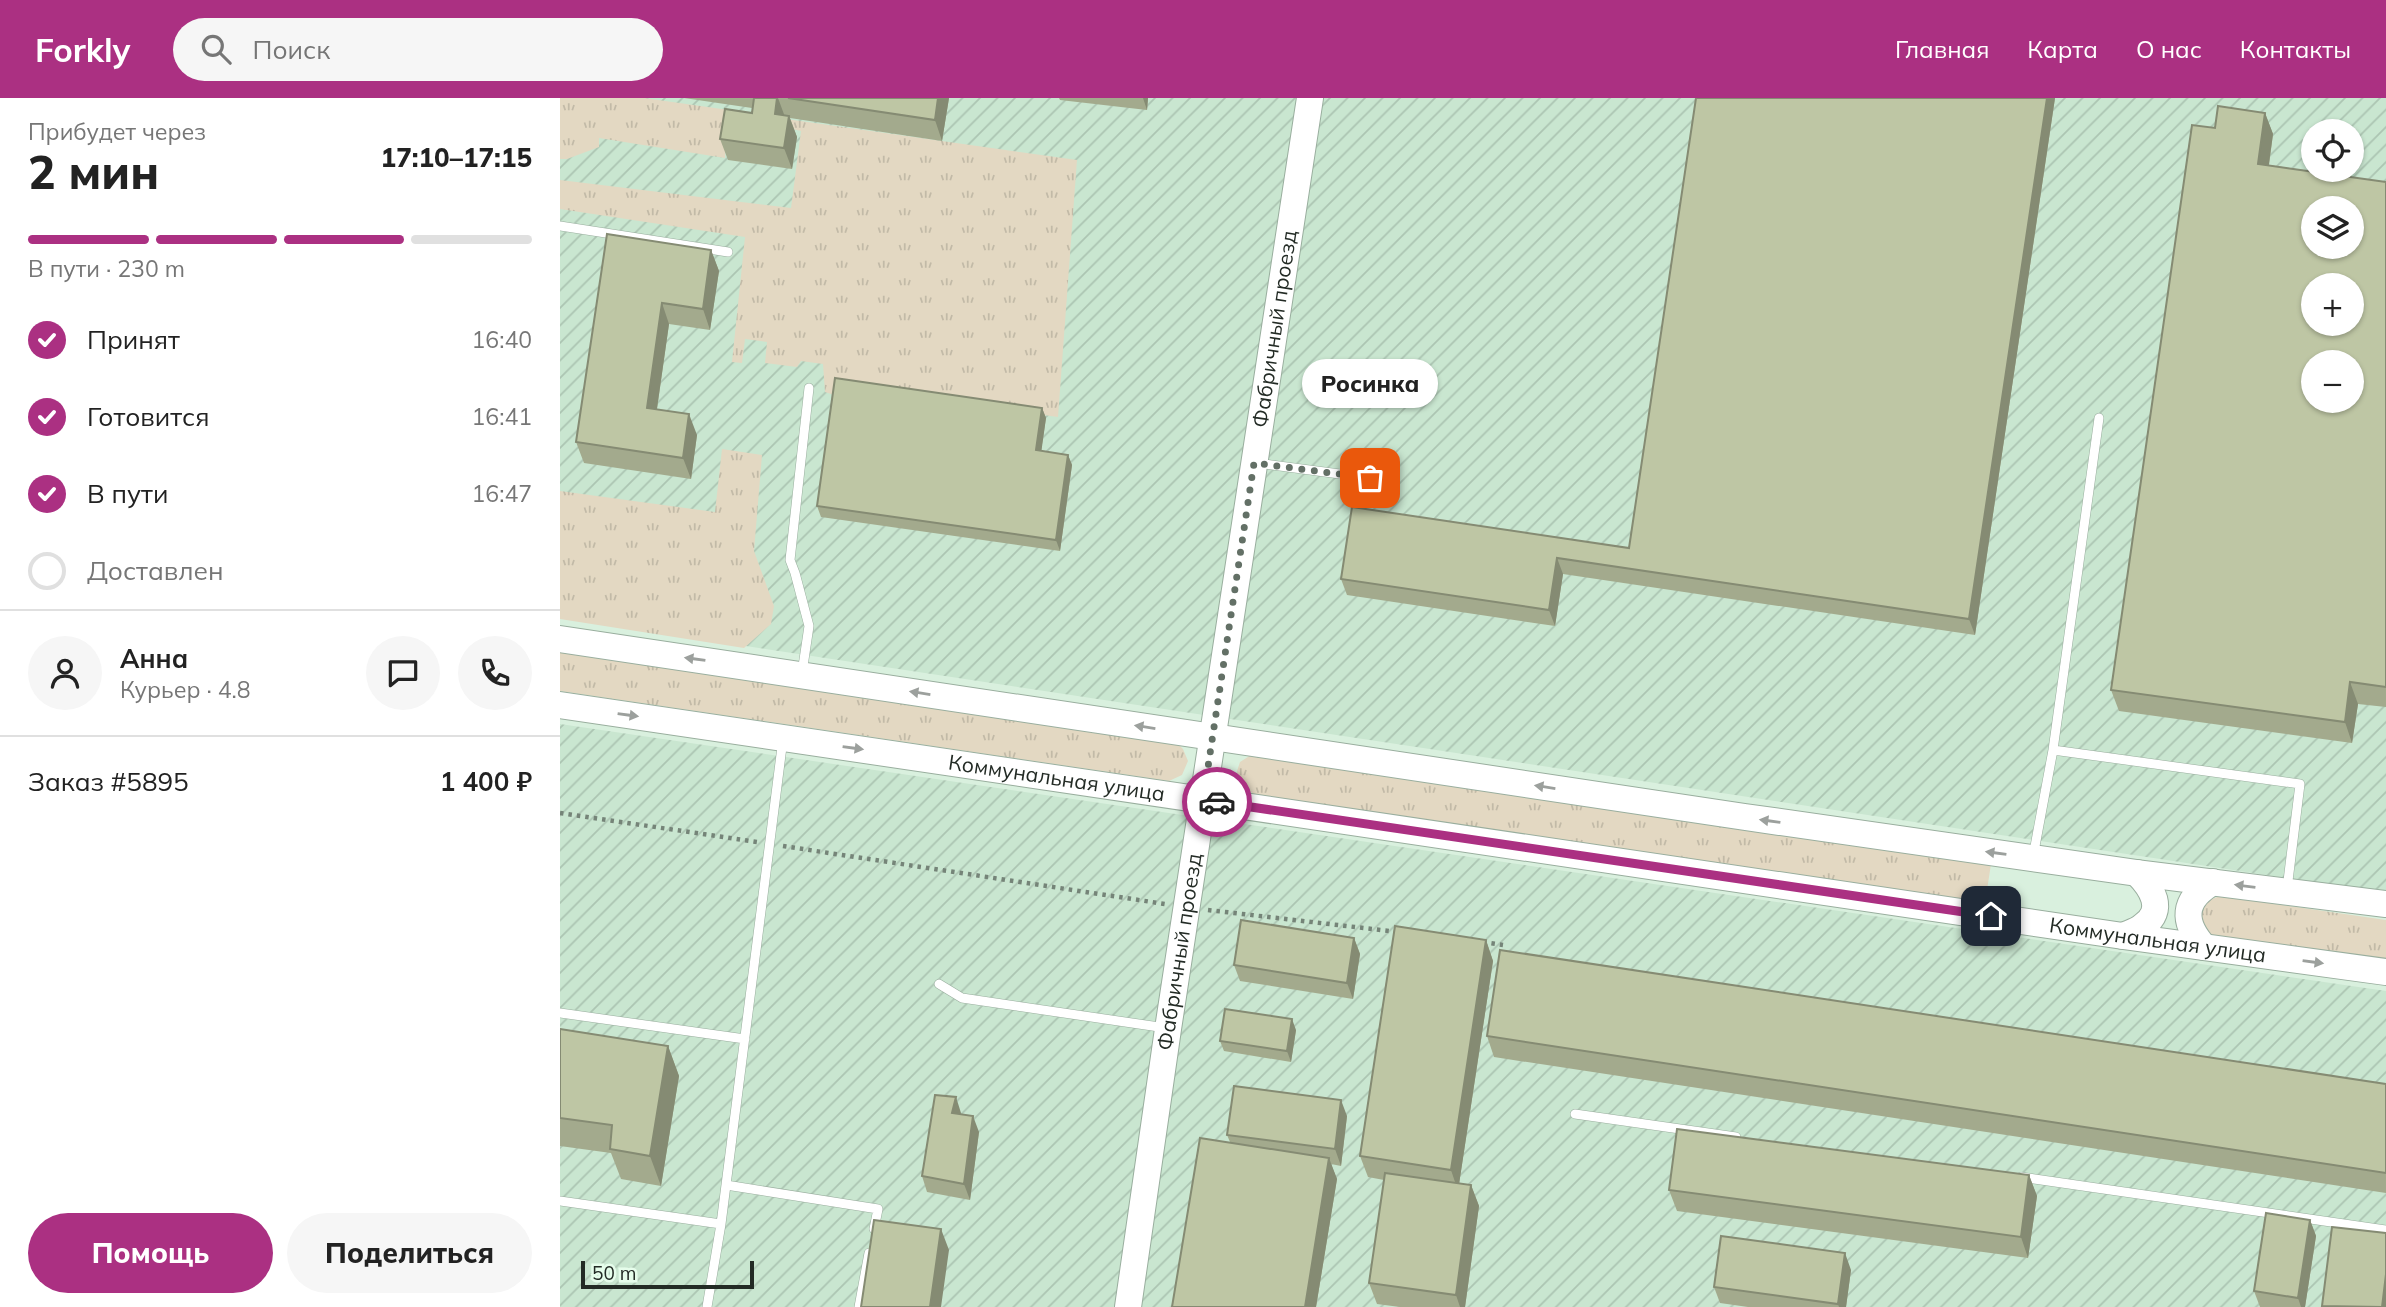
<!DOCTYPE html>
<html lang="ru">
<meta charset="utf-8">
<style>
body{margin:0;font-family:Mulish,sans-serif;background:#f6f6f6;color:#222;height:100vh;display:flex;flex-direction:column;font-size:26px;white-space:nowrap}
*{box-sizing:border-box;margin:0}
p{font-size:23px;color:#767676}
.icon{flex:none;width:38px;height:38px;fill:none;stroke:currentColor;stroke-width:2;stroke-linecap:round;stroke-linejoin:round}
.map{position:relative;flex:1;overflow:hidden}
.side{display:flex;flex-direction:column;background:#fff;width:560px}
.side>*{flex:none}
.buttons{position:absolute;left:1741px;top:21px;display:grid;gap:14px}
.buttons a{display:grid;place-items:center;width:63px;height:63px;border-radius:50%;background:#fff;box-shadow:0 2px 5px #0004;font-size:35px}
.scale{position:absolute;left:21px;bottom:18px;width:173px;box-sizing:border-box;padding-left:7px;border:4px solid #232b25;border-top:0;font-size:19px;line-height:24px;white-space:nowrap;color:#232b25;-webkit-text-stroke:5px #e6fdeb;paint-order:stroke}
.pin{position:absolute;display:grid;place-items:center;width:60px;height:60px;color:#fff;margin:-30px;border-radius:14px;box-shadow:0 4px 10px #0006}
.courier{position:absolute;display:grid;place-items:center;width:70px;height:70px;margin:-35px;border:5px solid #ab3082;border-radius:50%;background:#fff;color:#222;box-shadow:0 2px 9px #0007}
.bubble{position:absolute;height:49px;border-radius:24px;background:#fff;box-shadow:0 2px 5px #0004;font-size:23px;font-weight:800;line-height:49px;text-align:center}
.overview em{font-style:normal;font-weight:800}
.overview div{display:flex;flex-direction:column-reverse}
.overview{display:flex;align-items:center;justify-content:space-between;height:119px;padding:0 28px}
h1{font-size:46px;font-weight:800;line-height:52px}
.bar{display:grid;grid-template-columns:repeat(4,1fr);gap:10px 7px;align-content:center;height:84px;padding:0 28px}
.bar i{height:9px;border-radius:5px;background:#e0e0e0}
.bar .current{background:#ab3082}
.bar p{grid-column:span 4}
.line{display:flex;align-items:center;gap:18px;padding:0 28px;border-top:2px solid #e0e0e0}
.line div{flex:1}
.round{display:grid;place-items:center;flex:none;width:74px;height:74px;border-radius:37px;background:#f6f6f6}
ol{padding:0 28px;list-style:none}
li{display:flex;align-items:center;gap:21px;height:77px}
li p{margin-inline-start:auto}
li .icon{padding:7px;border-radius:50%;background:#ab3082;color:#fff;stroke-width:4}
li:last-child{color:#767676}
li i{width:38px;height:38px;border:4px solid #e0e0e0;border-radius:50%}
.primary-button{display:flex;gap:14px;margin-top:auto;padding:14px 28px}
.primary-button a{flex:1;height:80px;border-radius:42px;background:#ab3082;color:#fff;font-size:28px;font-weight:800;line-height:80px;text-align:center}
.primary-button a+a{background:#f6f6f6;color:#222}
header{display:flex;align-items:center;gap:42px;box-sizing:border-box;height:98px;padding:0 35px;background:#ab3082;color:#fff}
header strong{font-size:33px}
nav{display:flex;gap:38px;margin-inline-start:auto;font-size:24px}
.search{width:490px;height:63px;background:#f6f6f6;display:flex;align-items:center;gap:18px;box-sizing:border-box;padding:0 24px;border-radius:38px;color:#767676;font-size:26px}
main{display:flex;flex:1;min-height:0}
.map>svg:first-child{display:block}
</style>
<header>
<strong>Forkly</strong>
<div class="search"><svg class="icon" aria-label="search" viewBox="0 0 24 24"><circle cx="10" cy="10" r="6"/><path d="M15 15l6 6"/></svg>Поиск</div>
<nav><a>Главная</a><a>Карта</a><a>О нас</a><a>Контакты</a></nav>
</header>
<main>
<section class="side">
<div class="overview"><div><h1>2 мин</h1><p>Прибудет через</p></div><em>17:10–17:15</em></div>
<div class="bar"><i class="current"></i><i class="current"></i><i class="current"></i><i></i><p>В пути · 230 m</p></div>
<ol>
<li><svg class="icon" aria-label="check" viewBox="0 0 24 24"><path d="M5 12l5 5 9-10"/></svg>Принят<p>16:40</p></li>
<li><svg class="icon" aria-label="check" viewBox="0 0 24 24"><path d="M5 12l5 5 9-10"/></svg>Готовится<p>16:41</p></li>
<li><svg class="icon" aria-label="check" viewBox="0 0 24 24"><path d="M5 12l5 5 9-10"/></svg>В пути<p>16:47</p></li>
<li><i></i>Доставлен</li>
</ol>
<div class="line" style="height:126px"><a class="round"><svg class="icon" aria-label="person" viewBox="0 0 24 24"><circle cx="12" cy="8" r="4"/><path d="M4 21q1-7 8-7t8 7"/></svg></a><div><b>Анна</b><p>Курьер · 4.8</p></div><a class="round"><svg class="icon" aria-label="chat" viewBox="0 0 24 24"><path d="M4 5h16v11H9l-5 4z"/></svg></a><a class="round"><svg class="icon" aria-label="phone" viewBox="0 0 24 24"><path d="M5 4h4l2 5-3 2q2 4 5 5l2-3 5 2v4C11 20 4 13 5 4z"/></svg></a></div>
<div class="line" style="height:91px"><div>Заказ #5895</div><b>1 400 ₽</b></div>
<div class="primary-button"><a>Помощь</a><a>Поделиться</a></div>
</section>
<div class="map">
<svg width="1826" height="1209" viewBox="0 0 1826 1209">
<defs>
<pattern id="industrial-furrows" width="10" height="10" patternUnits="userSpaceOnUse" patternTransform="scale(1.75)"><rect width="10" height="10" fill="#c9e6d0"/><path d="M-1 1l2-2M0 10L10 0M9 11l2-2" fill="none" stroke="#acc5b2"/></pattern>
<pattern id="grass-tufts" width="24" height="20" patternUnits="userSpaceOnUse" patternTransform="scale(1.75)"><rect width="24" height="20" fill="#e3d8c2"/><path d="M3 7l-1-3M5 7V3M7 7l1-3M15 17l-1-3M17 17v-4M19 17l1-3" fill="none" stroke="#c2baa7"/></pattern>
</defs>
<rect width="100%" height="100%" fill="#d9f0de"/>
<path fill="url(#industrial-furrows)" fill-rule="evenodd" d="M 0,0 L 1826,0 L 1826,795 L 0,520 ZM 1754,33 L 1792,33 L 1792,72 L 1754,72 ZM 1754,110 L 1792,110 L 1792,149 L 1754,149 ZM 1754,187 L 1792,187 L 1792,226 L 1754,226 ZM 1754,264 L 1792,264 L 1792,303 L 1754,303 Z
M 0,626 L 1826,893 L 1826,1209 L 0,1209 Z"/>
<path fill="url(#grass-tufts)" d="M 0,0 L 84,0 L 197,16 L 167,29 L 165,60 L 39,40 L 39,49 L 7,61 L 0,61 Z
M 226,21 L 517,62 L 498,319 L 276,288 L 274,297 L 265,294 L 263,266 L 241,263 L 237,269 L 205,265 L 207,244 L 185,241 L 182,265 L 172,264 L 185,139 L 0,111 L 0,82 L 231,110 L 241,33 L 224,29 Z
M 162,351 L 202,357 L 194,453 L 214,508 L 211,526 L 184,550 L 0,521 L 0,393 L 155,414 Z
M 0,553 L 616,644 L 623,651 L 628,663 L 622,677 L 609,683 L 0,593 Z
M 691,657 L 1431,766 L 1425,805 L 694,696 L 681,689 L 677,673 L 680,664 Z
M 1661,798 L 1826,822 L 1826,864 L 1654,840 L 1642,829 C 1641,811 1641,803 1661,798 Z"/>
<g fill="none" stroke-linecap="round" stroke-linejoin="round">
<g stroke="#99ae9e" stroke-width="10">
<path id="lane" d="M 0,128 L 168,154
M 697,365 L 810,380
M 242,575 L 249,528 L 235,475 L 230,462 L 249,290
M 1493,652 L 1740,686 L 1727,791
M 1473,759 L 1493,652 L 1539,320
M 379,886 L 402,900 L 606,930
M 0,915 L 185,941
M 1015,1016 L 1176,1039
M 1461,1079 L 1826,1132
M 166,1087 L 318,1111 L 314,1131
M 0,1103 L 161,1126
M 147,1209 L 161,1126 L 223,641
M 299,1209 L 309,1155"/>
</g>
<g stroke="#99ae9e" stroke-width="28">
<g id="secondary">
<path d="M 0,541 L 1185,719 L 1577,775 L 1826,806"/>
<path id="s1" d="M 0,607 L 1563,838 L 1826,874"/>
<path d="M 1563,838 C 1569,835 1578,833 1583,828 C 1606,812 1592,790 1577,775"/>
<path d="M 1644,849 C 1622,824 1622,802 1653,784"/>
<path id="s2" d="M 568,1209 L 608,931 L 750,0"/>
</g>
</g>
<path stroke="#758478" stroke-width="4.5" stroke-dasharray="3.5 5" stroke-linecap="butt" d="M 0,715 L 197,744
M 223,748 L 605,806
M 648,812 L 838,834
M 923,844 L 943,847"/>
<use href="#lane" stroke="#fff" stroke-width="9"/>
<use href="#secondary" stroke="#fff" stroke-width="26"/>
</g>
<path fill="#a3aa8d" d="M 124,0 L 389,0 L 382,43 L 230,20 L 237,39 L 232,71 L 168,62 L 160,41 L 192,15 L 192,10 Z
M 499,0 L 588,0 L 587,12 L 500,2 Z
M 1136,0 L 1495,0 L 1415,537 L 1003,476 L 995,528 L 787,497 L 781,481 L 1069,450 Z
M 1705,15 L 1713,36 L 1709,67 L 1826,84 L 1826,609 L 1798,606 L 1792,645 L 1559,613 L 1551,592 Z
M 47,136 L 151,152 L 159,173 L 150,232 L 109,226 L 97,311 L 137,337 L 131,381 L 24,365 L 16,344 Z
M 482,310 L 486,320 L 481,353 L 508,357 L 512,367 L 500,453 L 261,419 L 257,408 Z
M 794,840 L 800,856 L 793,901 L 680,883 L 674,867 Z
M 926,842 L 933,863 L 899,1086 L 911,1087 L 919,1108 L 905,1209 L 840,1209 L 817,1206 L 809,1185 L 824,1082 L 808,1079 L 800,1058 Z
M 0,931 L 108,948 L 119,978 L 101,1088 L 61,1081 L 51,1055 L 0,1048 Z
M 736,932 L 731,964 L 664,953 L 660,943 Z
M 927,938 L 1826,986 L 1826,1095 L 934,959 Z
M 401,1015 L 401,1017 L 419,1034 L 410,1102 L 367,1094 L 362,1078 Z
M 787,1018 L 781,1068 L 771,1066 L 777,1081 L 756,1209 L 612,1209 L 670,1044 L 667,1037 Z
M 1469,1077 L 1477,1098 L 1468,1160 L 1117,1113 L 1109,1092 Z
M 1750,1122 L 1756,1138 L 1745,1209 L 1700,1209 L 1694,1193 Z
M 1291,1172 L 1286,1209 L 1188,1209 L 1160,1205 L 1154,1189 Z"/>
<path fill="#858b73" d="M 217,0 L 218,0 L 225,19 L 215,16 Z
M 378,0 L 389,0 L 382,43 L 375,22 Z
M 583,0 L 588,0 L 587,12 Z
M 1487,0 L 1495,0 L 1415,537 L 1409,521 Z
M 1705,15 L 1713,36 L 1706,87 L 1698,66 Z
M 229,18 L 237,39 L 232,71 L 224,50 Z
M 151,152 L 159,173 L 150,232 L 143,211 Z
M 102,205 L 109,226 L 94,331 L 87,310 Z
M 482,310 L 486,320 L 480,363 L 476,352 Z
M 129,316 L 137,337 L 131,381 L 123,360 Z
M 508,357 L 512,367 L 500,453 L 496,442 Z
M 997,460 L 1003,476 L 995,528 L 989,512 Z
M 1790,584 L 1798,606 L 1792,645 L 1785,624 Z
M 794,840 L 800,856 L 793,901 L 787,885 Z
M 926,842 L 933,863 L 898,1093 L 891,1072 Z
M 732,921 L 736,932 L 731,964 L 727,953 Z
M 108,948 L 119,978 L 101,1088 L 90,1058 Z
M 396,999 L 401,1015 L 398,1031 L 392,1015 Z
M 781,1002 L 787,1018 L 781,1068 L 775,1051 Z
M 413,1018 L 419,1034 L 410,1102 L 404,1086 Z
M 769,1060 L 777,1081 L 756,1209 L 745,1209 Z
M 1469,1077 L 1477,1098 L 1468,1160 L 1461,1139 Z
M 911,1087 L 919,1108 L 905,1209 L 900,1209 L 896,1197 Z
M 1750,1122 L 1756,1138 L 1745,1209 L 1741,1209 L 1738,1200 Z
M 381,1131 L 389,1152 L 381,1209 L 370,1209 Z
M 1285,1155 L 1291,1172 L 1286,1209 L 1279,1209 L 1278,1206 Z
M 1826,1176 L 1826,1209 L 1822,1209 Z"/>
<path fill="#bec6a4" stroke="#858b73" stroke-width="2" fill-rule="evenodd" d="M 194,0 L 217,0 L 215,16 L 229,18 L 224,50 L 160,41 L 165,11 L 192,15 Z
M 228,0 L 378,0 L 375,22 Z
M 1136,0 L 1487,0 L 1409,521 L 997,460 L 989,512 L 781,481 L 792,409 L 1069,450 Z
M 1658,8 L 1705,15 L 1698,66 L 1826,84 L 1826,589 L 1790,584 L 1785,624 L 1551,592 L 1632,27 L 1655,30 ZM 1754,110 L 1792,110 L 1792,149 L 1754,149 ZM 1754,187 L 1792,187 L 1792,226 L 1754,226 ZM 1754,264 L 1792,264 L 1792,303 L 1754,303 Z
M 47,136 L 151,152 L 143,211 L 102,205 L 87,310 L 129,316 L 123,360 L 16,344 Z
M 275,280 L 482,310 L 476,352 L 508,357 L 496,442 L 257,408 Z
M 681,822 L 794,840 L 787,885 L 674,867 Z
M 835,828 L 926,842 L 891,1072 L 800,1058 Z
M 940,852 L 1826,986 L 1826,1075 L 927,938 Z
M 665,911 L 732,921 L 727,953 L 660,943 Z
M 0,931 L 108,948 L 90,1058 L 50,1051 L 52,1027 L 0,1020 Z
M 674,988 L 781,1002 L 775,1051 L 667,1037 Z
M 375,997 L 396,999 L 392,1015 L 413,1018 L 404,1086 L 362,1078 Z
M 1117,1031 L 1469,1077 L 1461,1139 L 1109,1092 Z
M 640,1040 L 769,1060 L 745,1209 L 612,1209 Z
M 825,1075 L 911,1087 L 896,1197 L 809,1185 Z
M 1706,1115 L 1750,1122 L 1738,1200 L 1694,1193 Z
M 314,1122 L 381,1131 L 370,1209 L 301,1209 Z
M 1772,1129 L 1826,1135 L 1826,1176 L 1822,1209 L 1762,1208 Z
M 1161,1138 L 1285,1155 L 1278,1206 L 1154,1189 Z"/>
<defs><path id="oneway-solid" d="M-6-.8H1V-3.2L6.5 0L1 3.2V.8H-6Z" transform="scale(1.75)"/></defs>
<g fill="#9ca09d">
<use href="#oneway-solid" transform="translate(135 561) rotate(-172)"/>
<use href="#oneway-solid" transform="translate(360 595) rotate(-171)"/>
<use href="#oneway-solid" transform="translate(68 617) rotate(8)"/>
<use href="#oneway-solid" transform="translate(585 629) rotate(-171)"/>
<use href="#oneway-solid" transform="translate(293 650) rotate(8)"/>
<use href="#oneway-solid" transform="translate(985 689) rotate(-171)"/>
<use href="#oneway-solid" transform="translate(1210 723) rotate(-172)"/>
<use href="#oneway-solid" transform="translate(1436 755) rotate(-172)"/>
<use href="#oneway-solid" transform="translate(1685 788) rotate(-173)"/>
<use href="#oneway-solid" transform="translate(1753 864) rotate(8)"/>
</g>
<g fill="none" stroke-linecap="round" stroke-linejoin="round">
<path stroke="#637066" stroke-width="7" stroke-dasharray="0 12.6" d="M 657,704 L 643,702 L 694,365 L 810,380"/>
<path stroke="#ab3082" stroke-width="9" d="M 657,704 L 1431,818"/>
</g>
<g text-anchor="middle" stroke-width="6" stroke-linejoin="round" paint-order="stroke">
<g font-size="21" fill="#232b25" stroke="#e6fdeb">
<text dy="7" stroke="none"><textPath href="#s2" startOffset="989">Фабричный проезд</textPath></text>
<text dy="7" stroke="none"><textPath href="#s1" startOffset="502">Коммунальная улица</textPath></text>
<text dy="7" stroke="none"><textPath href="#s1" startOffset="1615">Коммунальная улица</textPath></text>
<text dy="7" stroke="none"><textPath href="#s2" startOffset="359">Фабричный проезд</textPath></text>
</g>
</g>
</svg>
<div class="buttons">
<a><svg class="icon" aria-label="locate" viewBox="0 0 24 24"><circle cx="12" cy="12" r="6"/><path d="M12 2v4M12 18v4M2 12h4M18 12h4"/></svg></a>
<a><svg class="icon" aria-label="layers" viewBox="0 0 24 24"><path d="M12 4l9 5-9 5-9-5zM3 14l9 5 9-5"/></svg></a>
<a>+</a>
<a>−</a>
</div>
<div class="scale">50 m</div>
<div class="pin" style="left:810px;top:380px;background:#ea580c"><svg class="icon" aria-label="bag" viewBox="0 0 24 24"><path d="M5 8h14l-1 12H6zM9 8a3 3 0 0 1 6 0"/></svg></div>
<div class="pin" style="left:1431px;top:818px;background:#1f2937"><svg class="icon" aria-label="home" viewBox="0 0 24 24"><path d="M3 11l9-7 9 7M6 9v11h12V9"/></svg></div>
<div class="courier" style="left:657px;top:704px"><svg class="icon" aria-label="car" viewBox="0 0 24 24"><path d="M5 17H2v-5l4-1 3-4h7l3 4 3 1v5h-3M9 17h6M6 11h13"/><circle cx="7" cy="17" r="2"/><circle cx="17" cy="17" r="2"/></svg></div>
<div class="bubble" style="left:742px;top:261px;width:136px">Росинка</div>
</div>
</main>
